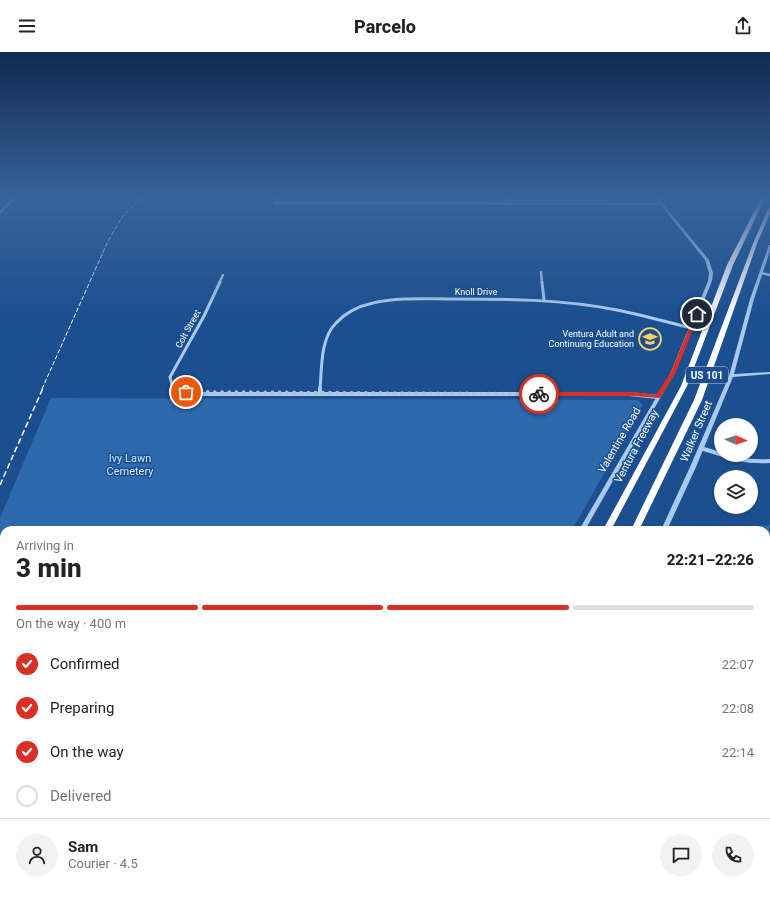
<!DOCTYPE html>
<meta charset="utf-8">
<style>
body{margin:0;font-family:Roboto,sans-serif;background:#f2f2f2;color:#222;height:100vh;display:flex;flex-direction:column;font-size:15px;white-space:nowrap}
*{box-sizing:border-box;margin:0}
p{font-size:13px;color:#767676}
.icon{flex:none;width:22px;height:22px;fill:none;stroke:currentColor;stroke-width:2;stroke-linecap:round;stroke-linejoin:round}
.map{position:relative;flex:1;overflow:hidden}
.sheet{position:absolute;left:0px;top:474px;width:770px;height:372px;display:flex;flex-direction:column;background:#fff;border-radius:12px 12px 0 0;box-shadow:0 1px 3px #0004}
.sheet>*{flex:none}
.needle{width:26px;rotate:93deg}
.controls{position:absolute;left:714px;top:366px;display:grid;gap:8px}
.controls a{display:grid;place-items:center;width:44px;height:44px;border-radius:50%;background:#fff;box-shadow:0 1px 3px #0004;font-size:20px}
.pin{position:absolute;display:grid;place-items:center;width:34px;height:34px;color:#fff;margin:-17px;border:2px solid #fff;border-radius:50%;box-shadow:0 1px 4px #0007}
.courier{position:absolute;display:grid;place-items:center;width:40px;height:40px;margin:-20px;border:3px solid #d93025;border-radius:50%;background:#fff;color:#222;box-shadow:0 1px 5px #0007}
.head em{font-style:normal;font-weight:800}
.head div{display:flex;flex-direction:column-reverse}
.head{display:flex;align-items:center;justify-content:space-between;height:68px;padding:0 16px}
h1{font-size:26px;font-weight:800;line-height:30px}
.bar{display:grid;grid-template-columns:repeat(4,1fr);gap:6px 4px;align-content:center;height:48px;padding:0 16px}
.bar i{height:5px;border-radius:3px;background:#e0e0e0}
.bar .selected{background:#d93025}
.bar p{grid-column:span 4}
.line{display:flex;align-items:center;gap:10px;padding:0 16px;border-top:1px solid #e0e0e0}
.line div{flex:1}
.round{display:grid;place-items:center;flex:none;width:42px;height:42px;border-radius:21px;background:#f2f2f2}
ol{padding:0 16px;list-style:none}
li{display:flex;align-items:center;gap:12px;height:44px}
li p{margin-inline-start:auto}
li .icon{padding:4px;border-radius:50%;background:#d93025;color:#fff;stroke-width:4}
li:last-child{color:#767676}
li i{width:22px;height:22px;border:2px solid #e0e0e0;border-radius:50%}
header{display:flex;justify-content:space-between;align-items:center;height:52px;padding:0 16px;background:#fff;font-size:18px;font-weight:800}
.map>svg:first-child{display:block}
</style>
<header><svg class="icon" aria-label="menu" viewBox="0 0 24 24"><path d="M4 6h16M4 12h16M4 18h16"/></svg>Parcelo<svg class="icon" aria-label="share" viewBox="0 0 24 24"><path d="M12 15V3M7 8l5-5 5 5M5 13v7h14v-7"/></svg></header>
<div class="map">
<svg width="770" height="846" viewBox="0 0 770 846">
<rect width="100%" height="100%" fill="#1b4f8f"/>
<path fill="#2e69ad" d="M 51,346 L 638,348 L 643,353 L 572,478 L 4,478 L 4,638 L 0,638 L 0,466 Z
M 770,473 L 770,588 L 766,588 L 766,478 L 720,478 Z"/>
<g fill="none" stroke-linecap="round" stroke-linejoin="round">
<path stroke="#a9c9ee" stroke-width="2.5" d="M 278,146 L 276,151 L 662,152
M 541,220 L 542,231
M 761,221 L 770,223
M 219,231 L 223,223"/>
<path stroke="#a9c9ee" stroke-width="3" d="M 542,230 L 544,248
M 178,337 L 172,333 L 170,325 L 204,264 L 220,230
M 320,337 C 322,316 320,287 336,271 C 346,260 359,254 373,251 C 398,245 425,247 451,247 C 507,247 562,247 617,258 C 642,263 667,270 691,276"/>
<path stroke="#a9c9ee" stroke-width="4" d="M 177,336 L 185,340 L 200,342 L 629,342 L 658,345
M 320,341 L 320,336
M 701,396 C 726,404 743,411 770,409"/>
<path stroke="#a9c9ee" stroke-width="6" d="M 766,711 L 770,710
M 766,754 L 770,761
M 766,771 L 770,770
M 766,831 L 770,833
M 527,842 L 527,846
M 674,842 L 681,846"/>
<path fill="#a9c9ee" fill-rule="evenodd" d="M 13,146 L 16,146 L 0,162 L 0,159 Z
M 508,146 L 511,146 L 513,153 L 511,153 Z
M 655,146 L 658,146 L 709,208 L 713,221 L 712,229 L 675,320 L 585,478 L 579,478 L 671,320 L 708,229 L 709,221 L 705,208 Z
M 769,193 L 770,193 L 770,199 L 754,247 L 734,322 L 770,320 L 770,322 L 733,325 L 696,415 L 667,478 L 661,478 L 690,415 L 729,324 L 750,247 Z
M 147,842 L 157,842 L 155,846 L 145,846 Z
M 629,842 L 641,842 L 643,846 L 631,846 Z"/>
<path fill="#d6e6fa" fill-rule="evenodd" d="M 0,709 L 4,710 L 4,719 L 0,718 Z
M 0,734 L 4,736 L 4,746 L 0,744 Z
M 165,842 L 179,842 L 181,846 L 167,846 Z
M 203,842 L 215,842 L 217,846 L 205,846 Z
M 219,842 L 232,842 L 234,846 L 221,846 Z"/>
<path fill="#fff" fill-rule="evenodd" d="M 761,146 L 765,146 L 733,213 L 687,334 L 611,478 L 603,478 L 681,334 L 727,213 Z
M 770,156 L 770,162 L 758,189 L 702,348 L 639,478 L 631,478 L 694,348 L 754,189 L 768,157 Z
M 342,842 L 356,842 L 354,846 L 340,846 Z
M 363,842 L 378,842 L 376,846 L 361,846 Z
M 410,842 L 425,842 L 423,846 L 408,846 Z
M 466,842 L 480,842 L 478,846 L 464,846 Z"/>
<path stroke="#fff" stroke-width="1" stroke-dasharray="4.5 2" stroke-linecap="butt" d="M 42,337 L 108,189 L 122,165 L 141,146"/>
<path stroke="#fff" stroke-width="1.5" stroke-dasharray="6 3" stroke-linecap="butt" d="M 0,433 L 43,336"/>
</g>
<linearGradient id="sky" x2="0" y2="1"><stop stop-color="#0f2b4f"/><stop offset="0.55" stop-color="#39639b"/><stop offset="1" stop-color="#39639b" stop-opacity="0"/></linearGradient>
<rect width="770" height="264" fill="url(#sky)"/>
<path fill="#d93025" d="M 697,260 L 699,262 L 676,320 L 660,346 L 634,344 L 539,344 L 536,342 L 539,340 L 634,340 L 656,343 L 671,320 L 695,262 Z"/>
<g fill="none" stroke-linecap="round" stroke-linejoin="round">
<path stroke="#afc1d8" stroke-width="4" stroke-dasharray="0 7.2" d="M 186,340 L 539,342"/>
</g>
<defs>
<g id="school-ring" transform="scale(1.15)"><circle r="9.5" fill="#1b4f8f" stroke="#ffd166" stroke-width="1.5"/><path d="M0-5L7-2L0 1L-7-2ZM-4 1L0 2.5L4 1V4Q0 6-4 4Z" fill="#ffd166"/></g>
</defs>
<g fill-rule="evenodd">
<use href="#school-ring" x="650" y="287"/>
</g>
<g text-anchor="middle" stroke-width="3" stroke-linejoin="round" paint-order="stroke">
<g font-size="9" fill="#fff" stroke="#1b4f8f">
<text x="476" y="243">Knoll Drive</text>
<text transform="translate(188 277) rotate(-61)" y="3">Colt Street</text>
</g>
<g font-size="9" fill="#fff" stroke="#1b4f8f" text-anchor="end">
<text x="634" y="285">Ventura Adult and<tspan x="634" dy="10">Continuing Education</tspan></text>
</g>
<rect fill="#1b4f8f" stroke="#bbcadd" stroke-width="1" x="686" y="315" width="42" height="16" rx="3"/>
<g font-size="10" font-weight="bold" fill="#fff">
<text x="707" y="327">US 101</text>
</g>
<g font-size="11" fill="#fff" stroke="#1b4f8f">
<text transform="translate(696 379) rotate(-67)" y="4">Walker Street</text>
<text transform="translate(619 388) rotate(-60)" y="4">Valentine Road</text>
<text transform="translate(636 394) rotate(-62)" y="4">Ventura Freeway</text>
</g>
<g font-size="11" fill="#cfe3fa" stroke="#1b4f8f">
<text x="130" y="410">Ivy Lawn<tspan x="130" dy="13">Cemetery</tspan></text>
</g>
</g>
</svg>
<div class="controls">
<a><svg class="needle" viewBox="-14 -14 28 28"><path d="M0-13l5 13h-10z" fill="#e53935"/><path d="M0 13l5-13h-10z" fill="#767676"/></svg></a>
<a><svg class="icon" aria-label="layers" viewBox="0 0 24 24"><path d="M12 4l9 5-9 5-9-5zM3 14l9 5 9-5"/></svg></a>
</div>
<div class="pin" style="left:186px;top:340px;background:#ea580c"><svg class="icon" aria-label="bag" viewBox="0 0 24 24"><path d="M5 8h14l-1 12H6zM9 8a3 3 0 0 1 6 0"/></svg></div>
<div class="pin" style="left:697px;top:262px;background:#1f2937"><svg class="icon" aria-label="home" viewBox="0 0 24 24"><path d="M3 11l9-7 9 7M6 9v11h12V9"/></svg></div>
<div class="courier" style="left:539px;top:342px"><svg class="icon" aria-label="bike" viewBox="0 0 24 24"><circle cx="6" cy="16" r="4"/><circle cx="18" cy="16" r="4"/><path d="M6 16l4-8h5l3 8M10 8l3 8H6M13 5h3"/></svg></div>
<section class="sheet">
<div class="head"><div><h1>3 min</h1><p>Arriving in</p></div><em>22:21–22:26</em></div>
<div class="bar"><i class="selected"></i><i class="selected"></i><i class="selected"></i><i></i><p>On the way · 400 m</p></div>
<ol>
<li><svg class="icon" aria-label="check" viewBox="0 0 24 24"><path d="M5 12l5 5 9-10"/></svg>Confirmed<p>22:07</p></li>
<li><svg class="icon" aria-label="check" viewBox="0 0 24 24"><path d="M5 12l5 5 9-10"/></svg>Preparing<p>22:08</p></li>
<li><svg class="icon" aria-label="check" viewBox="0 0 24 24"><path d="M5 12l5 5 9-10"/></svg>On the way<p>22:14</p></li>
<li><i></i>Delivered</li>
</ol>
<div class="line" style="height:72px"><a class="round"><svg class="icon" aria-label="person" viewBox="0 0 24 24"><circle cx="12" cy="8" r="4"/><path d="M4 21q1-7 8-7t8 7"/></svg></a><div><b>Sam</b><p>Courier · 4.5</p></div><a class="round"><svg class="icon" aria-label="chat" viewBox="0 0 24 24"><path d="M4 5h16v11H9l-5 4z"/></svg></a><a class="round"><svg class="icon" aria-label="phone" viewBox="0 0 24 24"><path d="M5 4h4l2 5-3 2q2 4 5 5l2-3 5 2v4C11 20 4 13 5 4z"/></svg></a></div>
</section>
</div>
